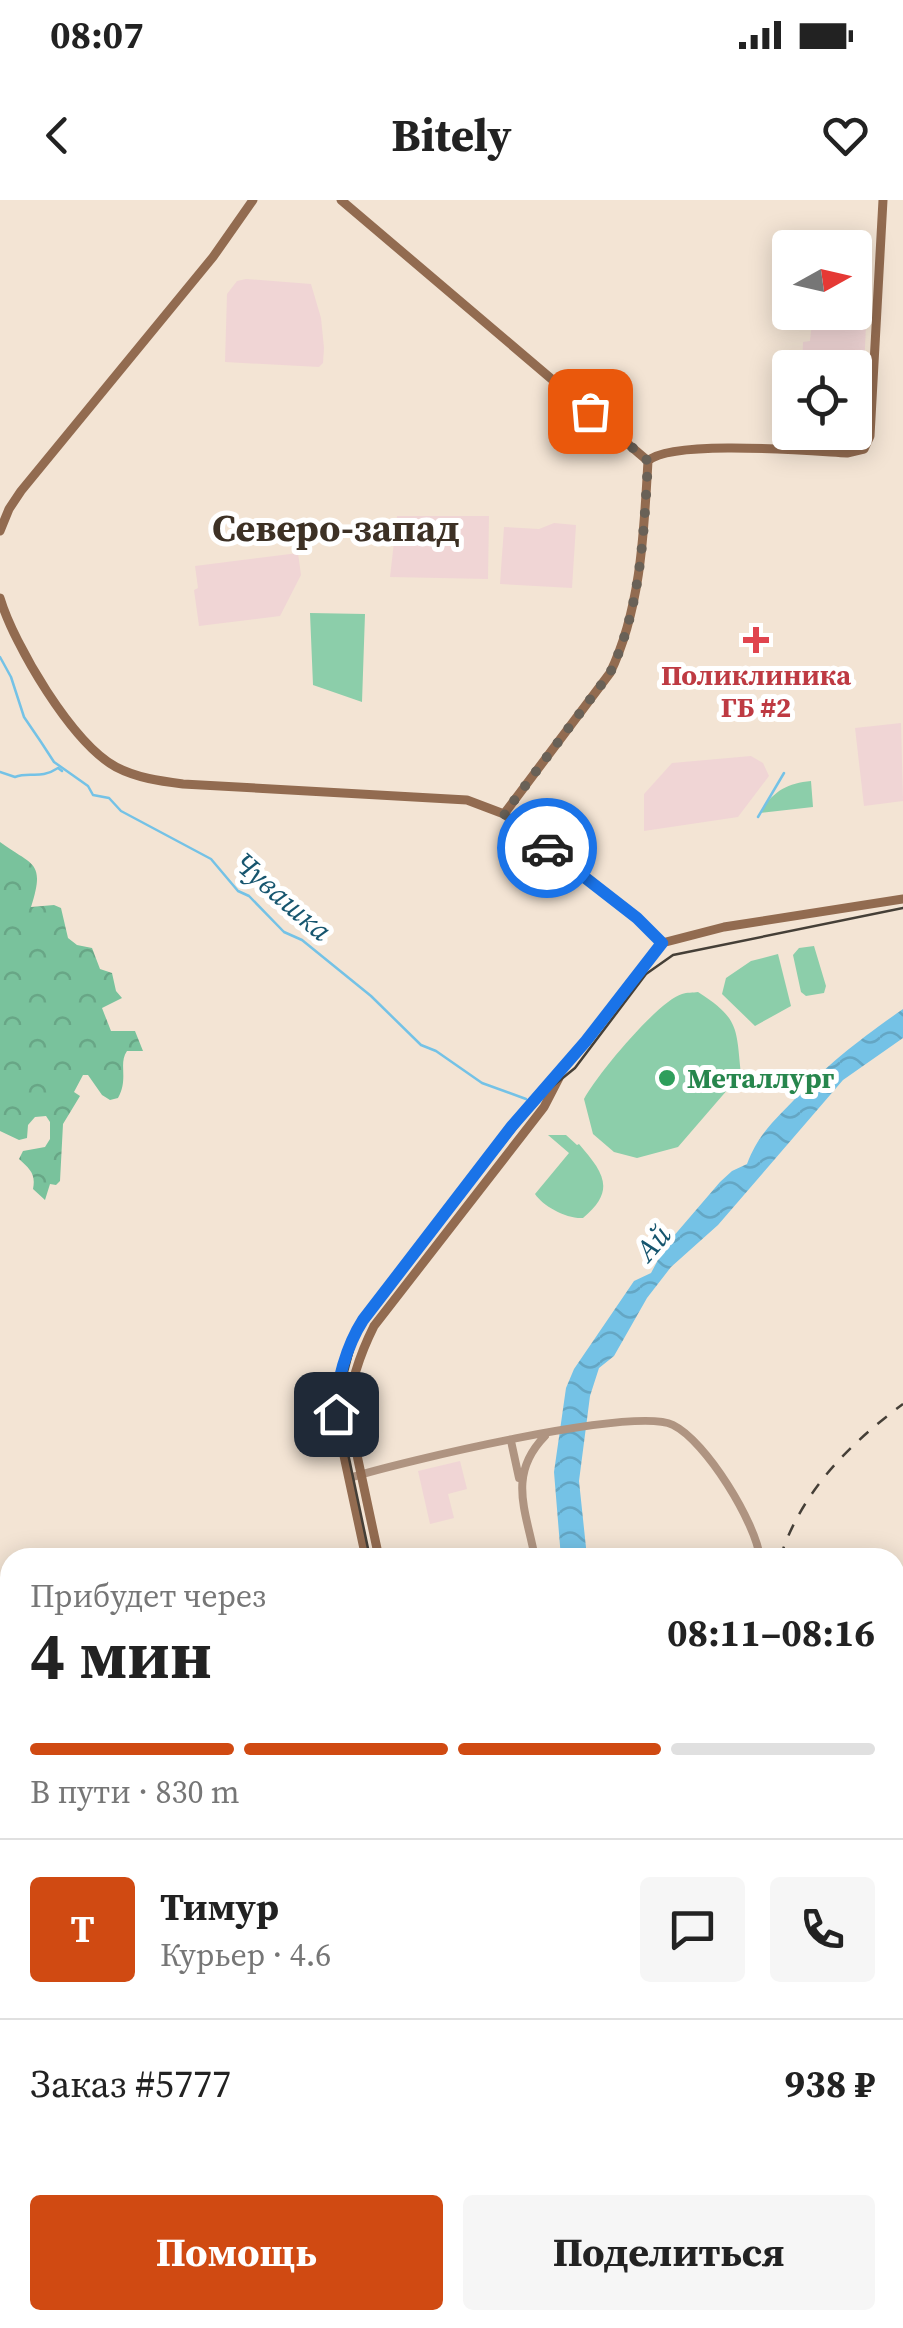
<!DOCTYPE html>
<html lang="ru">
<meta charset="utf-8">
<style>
body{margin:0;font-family:"Source Serif 4",serif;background:#f6f6f6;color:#222;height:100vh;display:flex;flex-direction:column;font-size:38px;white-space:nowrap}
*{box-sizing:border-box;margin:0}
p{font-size:32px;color:#767676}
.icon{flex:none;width:55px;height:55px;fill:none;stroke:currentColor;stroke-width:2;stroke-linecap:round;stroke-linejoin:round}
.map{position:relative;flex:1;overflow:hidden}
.details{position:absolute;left:0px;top:1348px;width:905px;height:782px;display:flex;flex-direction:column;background:#fff;border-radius:30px 30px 0 0;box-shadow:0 5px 25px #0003}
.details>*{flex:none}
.needle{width:65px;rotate:82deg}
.tools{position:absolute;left:772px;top:30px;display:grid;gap:20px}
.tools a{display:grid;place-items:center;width:100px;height:100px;border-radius:10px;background:#fff;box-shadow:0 5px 25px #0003;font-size:50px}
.pin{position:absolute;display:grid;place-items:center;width:85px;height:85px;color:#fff;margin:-42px;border-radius:20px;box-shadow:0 5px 15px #0006}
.courier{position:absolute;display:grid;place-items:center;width:100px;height:100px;margin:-50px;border:8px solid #1a73e8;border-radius:50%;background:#fff;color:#222;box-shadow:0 2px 12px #0007}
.overview em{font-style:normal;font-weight:700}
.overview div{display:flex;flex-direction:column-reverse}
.overview{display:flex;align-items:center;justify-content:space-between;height:170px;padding:0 30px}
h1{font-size:65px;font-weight:700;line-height:75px}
.bar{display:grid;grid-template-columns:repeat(4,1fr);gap:15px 10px;align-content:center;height:120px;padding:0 30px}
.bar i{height:12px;border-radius:8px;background:#e0e0e0}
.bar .active{background:#d04a12}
.bar p{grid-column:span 4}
.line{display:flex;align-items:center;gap:25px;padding:0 30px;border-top:2px solid #e0e0e0}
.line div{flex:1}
.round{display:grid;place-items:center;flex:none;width:105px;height:105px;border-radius:10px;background:#f6f6f6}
.primary-button{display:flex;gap:20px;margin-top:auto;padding:20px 30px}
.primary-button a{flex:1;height:115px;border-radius:10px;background:#d04a12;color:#fff;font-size:40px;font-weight:700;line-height:115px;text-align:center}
.primary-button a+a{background:#f6f6f6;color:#222}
.status{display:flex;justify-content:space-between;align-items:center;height:70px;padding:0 50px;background:#fff;direction:ltr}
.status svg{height:28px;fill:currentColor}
header{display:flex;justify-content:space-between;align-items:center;height:130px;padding:0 30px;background:#fff;font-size:45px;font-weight:700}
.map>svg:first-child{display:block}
</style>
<div class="status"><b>08:07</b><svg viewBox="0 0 49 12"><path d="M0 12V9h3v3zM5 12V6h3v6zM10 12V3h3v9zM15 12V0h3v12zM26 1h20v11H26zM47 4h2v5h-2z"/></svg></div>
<header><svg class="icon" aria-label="back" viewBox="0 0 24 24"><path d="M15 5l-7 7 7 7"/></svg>Bitely<svg class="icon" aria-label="heart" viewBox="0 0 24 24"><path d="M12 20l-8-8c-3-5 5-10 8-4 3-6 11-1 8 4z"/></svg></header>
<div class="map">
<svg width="903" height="2128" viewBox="0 0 903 2128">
<defs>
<pattern id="forest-crowns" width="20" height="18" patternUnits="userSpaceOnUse" patternTransform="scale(2.5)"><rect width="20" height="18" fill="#79c29c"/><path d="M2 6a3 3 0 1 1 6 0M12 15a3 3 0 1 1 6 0" fill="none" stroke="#68a686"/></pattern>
<pattern id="water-waves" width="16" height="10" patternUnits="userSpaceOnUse" patternTransform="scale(2.5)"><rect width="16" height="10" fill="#74c2e6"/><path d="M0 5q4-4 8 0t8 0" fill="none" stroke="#64a6c4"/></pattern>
</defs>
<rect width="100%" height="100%" fill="#f3e4d4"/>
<path fill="#f0d5d5" d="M 246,79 L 311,84 L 321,118 L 324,148 L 323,163 L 319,167 L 225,162 L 227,94 L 237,81 Z
M 812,121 L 866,125 L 861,234 L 799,238 L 799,233 L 855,232 L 855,168 L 802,167 L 803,142 L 810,141 Z
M 397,316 L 489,316 L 488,379 L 390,377 Z
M 554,323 L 576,325 L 572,388 L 500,384 L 504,327 L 539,329 Z
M 298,353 L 301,375 L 280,416 L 199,426 L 194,390 L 198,388 L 195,366 Z
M 901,523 L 903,601 L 864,606 L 855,528 Z
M 751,556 L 763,563 L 769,576 L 738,617 L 644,631 L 644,594 L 672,563 Z
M 460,1261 L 467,1289 L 448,1294 L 454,1318 L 430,1324 L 418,1271 Z"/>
<path fill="url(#forest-crowns)" d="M 0,642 C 32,666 46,660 31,707 L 54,705 L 61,708 L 68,738 L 77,745 L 92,748 L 100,769 L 112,773 L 116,791 L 122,798 L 102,808 L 111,831 L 135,831 L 143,851 L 127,851 C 118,864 129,878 118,898 L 110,900 L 102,895 L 88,875 L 83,875 L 74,892 L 80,896 L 63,924 L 60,981 L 56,985 L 50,984 L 45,1000 L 33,989 C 36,974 30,969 19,959 L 23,951 L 45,947 L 50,939 L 50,922 L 46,916 L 35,917 L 28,925 L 27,938 L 19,940 L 0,931 Z"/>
<path fill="#8cceaa" d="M 310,413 L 365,414 L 362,502 L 313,485 Z
M 811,581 L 813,607 L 760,613 C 772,592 787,583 811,581 Z
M 814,746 L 826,786 L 824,793 L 806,796 L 801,792 L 793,755 L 799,748 Z
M 778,754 L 791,806 L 755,826 L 722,794 L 726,778 L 751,761 Z
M 698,792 C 740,819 736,828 741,874 L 678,947 L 637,958 L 614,952 L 593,934 L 584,899 C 596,876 658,801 682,794 C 687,792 693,793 698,792 Z
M 548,935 L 566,935 L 577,945 L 579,944 C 603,972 617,990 583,1018 C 566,1019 543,1006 535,994 L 569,953 Z"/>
<path fill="url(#water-waves)" d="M 903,809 L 903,838 L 843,880 L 718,1025 L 671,1067 L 647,1098 L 614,1156 L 599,1168 L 590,1196 L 579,1281 L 587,1357 L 561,1358 L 554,1272 L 566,1188 L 574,1169 L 634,1081 L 651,1073 L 666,1045 L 720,982 L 732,971 L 747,964 C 758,935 772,923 793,901 C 830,862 859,840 903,809 Z"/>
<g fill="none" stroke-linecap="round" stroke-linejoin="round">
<path stroke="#74c2e6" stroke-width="2.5" d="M 0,457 L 11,477 L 24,517 L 41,542 L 54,562 L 88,586 L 93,595 L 109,598 L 121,611 L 211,659 L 238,691 L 249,696 L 284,732 L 302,740 L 371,796 L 421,845 L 436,851 L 482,883 L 526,899
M 0,572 L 15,577 C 30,571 40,580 58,568 L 62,571
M 758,617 L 784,573"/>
<path stroke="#af9481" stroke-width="8" d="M 511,1241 L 519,1278
M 349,1278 C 400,1262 634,1206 673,1225 C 706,1241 756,1323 760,1358
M 535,1358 C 526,1310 507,1275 545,1236
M 895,1412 L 903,1412"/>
<path stroke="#926b50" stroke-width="9" d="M 341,0 L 648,261
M 648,261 C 671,239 810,251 847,253 L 864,249 L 870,236 L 883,0
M 0,331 L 9,309 L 21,291 L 213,57 L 253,0
M 0,398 C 14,445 72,543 116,567 C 137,578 160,581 183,584 L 467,600 L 504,614 L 637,719 L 662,743
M 504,614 L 610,473 C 641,409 644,331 648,261
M 366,1358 L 335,1214 L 337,1189 L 353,1139 L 363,1120 L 512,926 L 586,841 L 662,743 L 724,727 L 903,699
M 379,1358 L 348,1213 C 350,1184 361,1152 374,1126 L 544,907 L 559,878
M 194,2128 L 222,2120"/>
<path stroke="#7c4e2c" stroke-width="10" d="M 0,1952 L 10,1991
M 44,2120 L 45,2128
M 1,2128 L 24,2120"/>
<path stroke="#453f37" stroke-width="2.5" d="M 370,1358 L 338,1206 L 356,1138 L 373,1109 L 543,894 L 575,868 L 646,774 L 673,755 L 903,708
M 222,2128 L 249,2120"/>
<path stroke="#453f37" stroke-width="2.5" stroke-dasharray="12 12" stroke-linecap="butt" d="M 780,1358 C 801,1292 849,1244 903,1204
M 806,2120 L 808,2128
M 835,2128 L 838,2120"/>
</g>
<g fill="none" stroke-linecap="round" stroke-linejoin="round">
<path stroke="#696157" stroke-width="10" stroke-dasharray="0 18" d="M 547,648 L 504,614 L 610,473 C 641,409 644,331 648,261 L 590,211"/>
<path stroke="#1a73e8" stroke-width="12" d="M 336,1214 C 335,1184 347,1145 363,1120 L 512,926 L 586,841 L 662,743 L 637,718 L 547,648"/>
</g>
<path fill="#e0444e" stroke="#fff" stroke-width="4" d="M751 425h10v10h10v10h-10v10h-10v-10h-10v-10h10z"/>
<circle fill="#2e9e5b" stroke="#fff" stroke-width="4" cx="667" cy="878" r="10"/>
<g text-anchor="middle" stroke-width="10" stroke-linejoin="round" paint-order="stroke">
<g font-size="28" font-weight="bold" fill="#be3a42" stroke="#fff">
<text x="756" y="485">Поликлиника<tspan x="756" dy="32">ГБ #2</tspan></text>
</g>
<g font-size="28" font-weight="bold" fill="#27864d" stroke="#fff" text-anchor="start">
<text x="687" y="888">Металлург</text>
</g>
<g font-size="30" font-style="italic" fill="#16556e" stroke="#fff">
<text transform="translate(283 697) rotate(41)" y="10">Чувашка</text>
<text transform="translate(653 1043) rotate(-49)" y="10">Ай</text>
</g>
<g font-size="38" font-weight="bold" fill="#3d3125" stroke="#fff">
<text x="336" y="341">Северо-запад</text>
</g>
</g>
</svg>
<div class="tools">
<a><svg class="needle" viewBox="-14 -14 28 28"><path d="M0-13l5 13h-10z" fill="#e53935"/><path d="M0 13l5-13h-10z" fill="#767676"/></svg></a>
<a><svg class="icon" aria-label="locate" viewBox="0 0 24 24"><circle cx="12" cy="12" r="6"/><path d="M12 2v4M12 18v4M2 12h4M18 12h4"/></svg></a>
</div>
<div class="pin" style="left:590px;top:211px;background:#ea580c"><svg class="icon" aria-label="bag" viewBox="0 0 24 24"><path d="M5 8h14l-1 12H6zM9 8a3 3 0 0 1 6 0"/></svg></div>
<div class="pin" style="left:336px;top:1214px;background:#1f2937"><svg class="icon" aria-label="home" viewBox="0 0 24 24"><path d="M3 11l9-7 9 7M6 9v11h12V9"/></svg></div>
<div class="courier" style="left:547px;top:648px"><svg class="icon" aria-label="car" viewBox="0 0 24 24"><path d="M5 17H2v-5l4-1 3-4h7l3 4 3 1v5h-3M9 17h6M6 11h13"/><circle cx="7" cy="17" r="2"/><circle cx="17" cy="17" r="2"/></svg></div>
<section class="details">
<div class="overview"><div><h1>4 мин</h1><p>Прибудет через</p></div><em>08:11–08:16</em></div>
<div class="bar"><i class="active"></i><i class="active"></i><i class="active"></i><i></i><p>В пути · 830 m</p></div>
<div class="line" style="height:180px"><b class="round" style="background:#d04a12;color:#fff">Т</b><div><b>Тимур</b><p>Курьер · 4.6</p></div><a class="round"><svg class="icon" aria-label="chat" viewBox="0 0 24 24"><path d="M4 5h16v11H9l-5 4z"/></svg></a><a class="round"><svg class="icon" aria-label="phone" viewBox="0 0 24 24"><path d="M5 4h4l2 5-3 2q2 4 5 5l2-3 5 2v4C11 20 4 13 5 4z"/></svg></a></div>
<div class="line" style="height:130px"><div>Заказ #5777</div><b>938 ₽</b></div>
<div class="primary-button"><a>Помощь</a><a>Поделиться</a></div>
</section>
</div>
